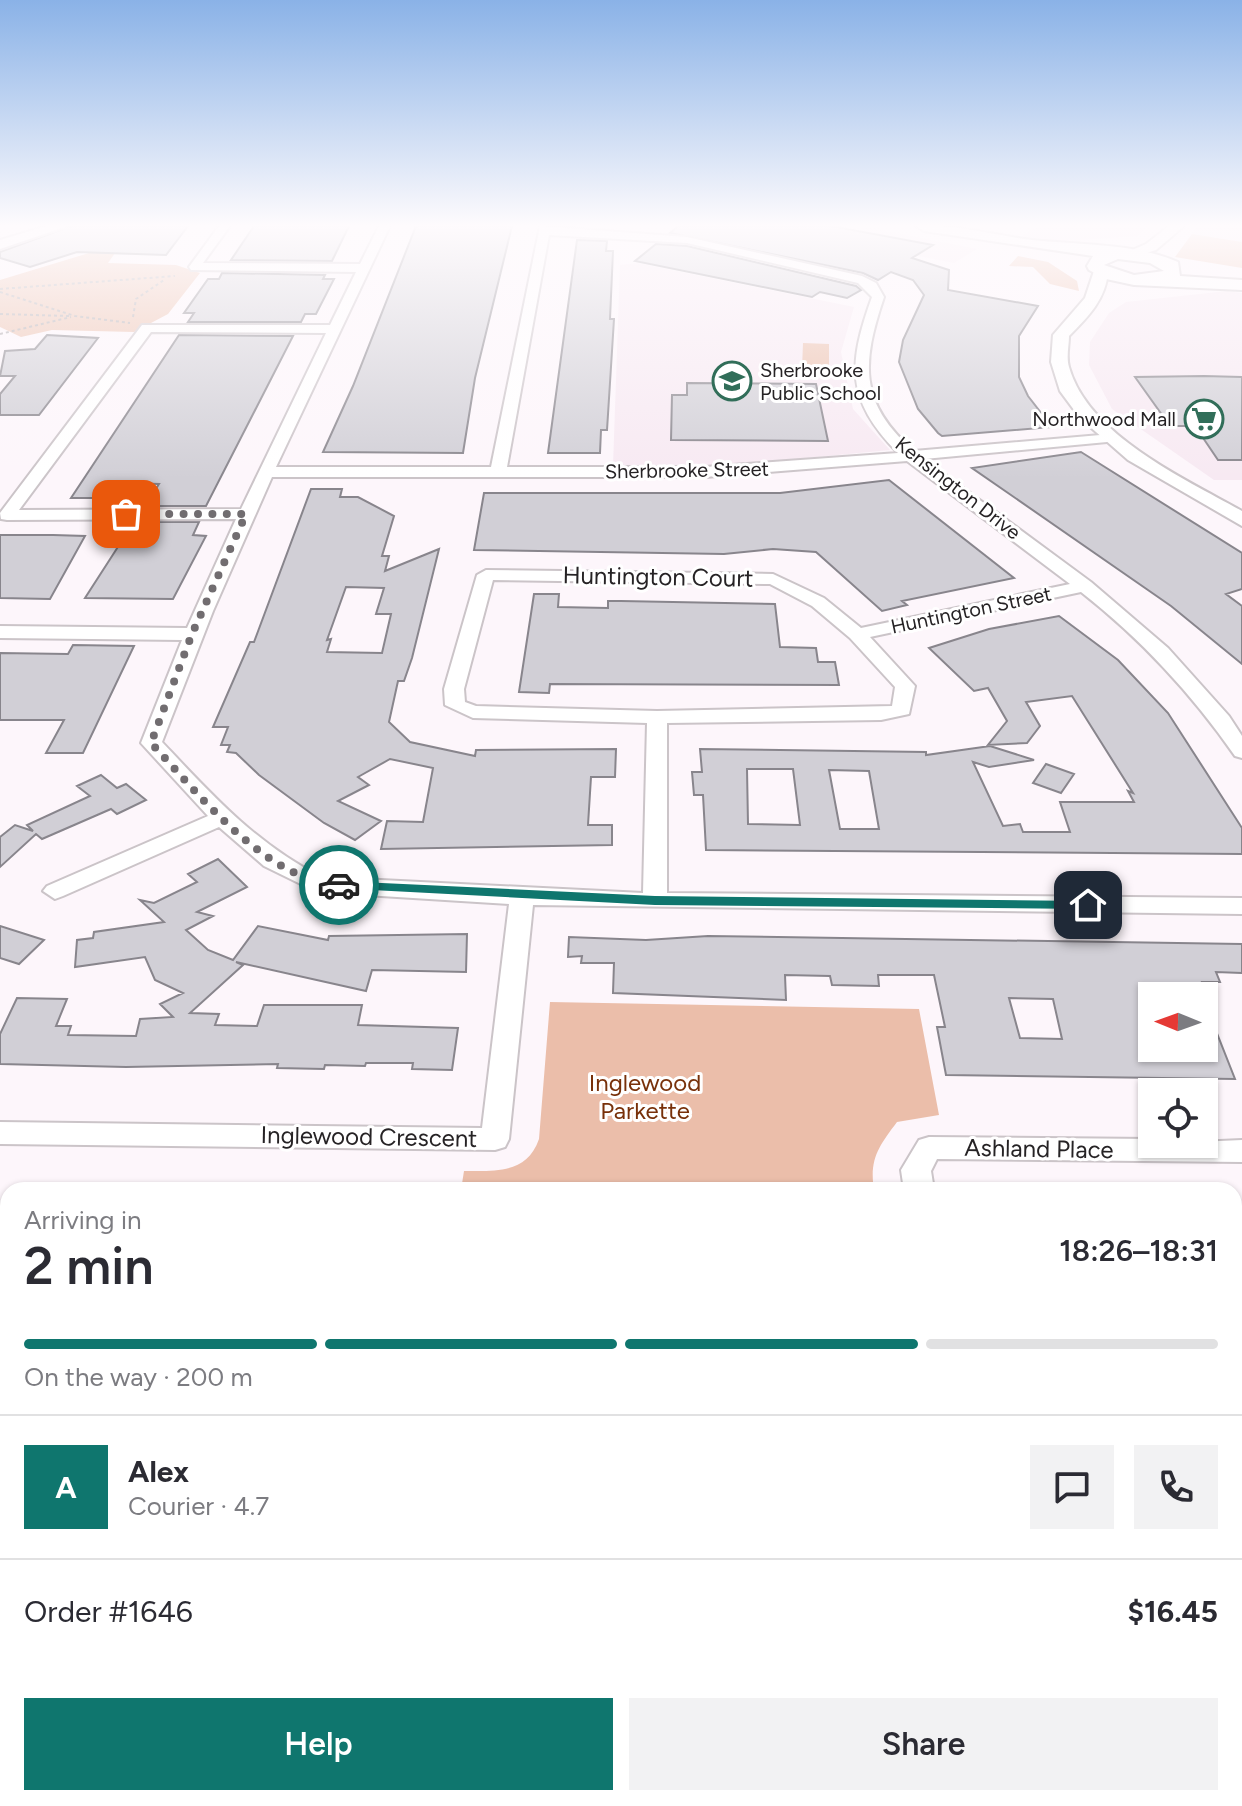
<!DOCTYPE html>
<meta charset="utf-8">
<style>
body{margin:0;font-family:Figtree,sans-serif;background:#f2f2f3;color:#2b2b33;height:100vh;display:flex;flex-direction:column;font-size:30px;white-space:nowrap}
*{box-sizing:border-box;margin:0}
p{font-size:26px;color:#7c7c81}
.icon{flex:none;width:44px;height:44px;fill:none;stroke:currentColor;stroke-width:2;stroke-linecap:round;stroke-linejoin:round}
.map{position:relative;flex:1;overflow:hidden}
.details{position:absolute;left:0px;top:1182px;width:1242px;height:624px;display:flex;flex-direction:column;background:#fff;border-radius:24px 24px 0 0;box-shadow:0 2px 6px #0004}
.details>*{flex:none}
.needle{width:52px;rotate:271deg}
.controls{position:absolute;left:1138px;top:982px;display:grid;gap:16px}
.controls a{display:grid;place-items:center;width:80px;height:80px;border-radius:0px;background:#fff;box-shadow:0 2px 6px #0004;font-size:40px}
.pin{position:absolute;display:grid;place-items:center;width:68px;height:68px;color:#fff;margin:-34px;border-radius:16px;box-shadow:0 4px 12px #0006}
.courier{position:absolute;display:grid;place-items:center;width:80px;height:80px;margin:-40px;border:6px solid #0f766e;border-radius:50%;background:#fff;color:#222;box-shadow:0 2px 10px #0007}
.overview em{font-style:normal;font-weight:600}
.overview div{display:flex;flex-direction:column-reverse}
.overview{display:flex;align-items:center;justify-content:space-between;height:136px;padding:0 24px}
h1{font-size:52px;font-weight:600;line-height:60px}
.bar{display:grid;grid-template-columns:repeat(4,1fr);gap:12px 8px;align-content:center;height:96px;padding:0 24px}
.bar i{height:10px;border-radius:6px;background:#e1e1e2}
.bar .on{background:#0f766e}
.bar p{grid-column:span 4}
.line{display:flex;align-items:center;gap:20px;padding:0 24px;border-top:2px solid #e1e1e2}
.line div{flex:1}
.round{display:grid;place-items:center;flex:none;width:84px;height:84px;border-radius:0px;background:#f2f2f3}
.cta{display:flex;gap:16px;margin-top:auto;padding:16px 24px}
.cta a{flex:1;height:92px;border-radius:0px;background:#0f766e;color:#fff;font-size:32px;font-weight:600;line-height:92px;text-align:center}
.cta a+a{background:#f2f2f3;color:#2b2b33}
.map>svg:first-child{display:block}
</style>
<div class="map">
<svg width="1242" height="1806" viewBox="0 0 1242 1806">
<rect width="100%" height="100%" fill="#fdf6fb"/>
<path fill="#f7e9f2" d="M 1038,226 L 1148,226 L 1138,236 L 1049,242 L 1018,238 Z
M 1198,226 L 1242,226 L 1242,242 L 1192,234 Z
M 866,227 L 977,249 L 954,263 L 841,241 Z
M 638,263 L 854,307 L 841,352 L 853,409 L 890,450 L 724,466 L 613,466 L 620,265 Z
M 1227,291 L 1242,293 L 1242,480 L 1214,480 L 1112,409 L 1089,365 L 1090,342 L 1109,313 L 1126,302 Z"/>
<path fill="#ebbeaa" d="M 1192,234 L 1242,242 L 1242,268 L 1175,257 Z
M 122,243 L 108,263 L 176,265 L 200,273 L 168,314 L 134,332 L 52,330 L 21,337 L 0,327 L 0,280 Z
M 1018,256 L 1048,262 L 1077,281 L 1079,291 L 1050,284 L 1033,267 L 1009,266 Z
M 803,343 L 829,344 L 829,371 L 802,369 Z
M 550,1002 L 919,1009 L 939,1115 L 897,1122 C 879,1146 869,1159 874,1190 L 461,1190 L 464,1171 C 495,1171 527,1174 539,1139 Z"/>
<path fill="#d1cfd6" stroke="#88858c" stroke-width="2" fill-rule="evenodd" d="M 71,226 L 188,226 L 166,255 L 77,252 L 30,267 L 0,258 L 0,252 Z
M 254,226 L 349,226 L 332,261 L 231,260 Z
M 416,226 L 512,226 L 475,378 L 463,453 L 323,452 L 353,386 Z
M 678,226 L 831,226 L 933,245 L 912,258 L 949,270 L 948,290 L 1038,306 L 1019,336 L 1019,377 L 1028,396 L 1052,427 L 942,436 L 938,433 L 918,409 L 899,362 L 903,340 L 924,295 L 913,280 L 891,272 L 878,280 L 863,273 L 670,233 Z
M 577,240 L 607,241 L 606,251 L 613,251 L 610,319 L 614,319 L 607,430 L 601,430 L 600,453 L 548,453 Z
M 656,244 L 687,246 L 856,286 L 861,290 L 847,298 L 820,292 L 812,297 L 635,261 Z
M 222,273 L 325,275 L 323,279 L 334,279 L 316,314 L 305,314 L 301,322 L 188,322 L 194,313 L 184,313 L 208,279 L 219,279 Z
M 47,335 L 98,338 L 39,415 L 0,415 L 0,394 L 15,376 L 0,376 L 5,351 L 35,349 Z
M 179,335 L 293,336 L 206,506 L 145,506 L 159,484 L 115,483 L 112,488 L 102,488 L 96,498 L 71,498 Z
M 1204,376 L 1242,377 L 1242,460 L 1218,460 L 1195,426 L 1170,426 L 1135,377 Z
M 687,383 L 816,384 L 828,441 L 671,440 L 672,395 L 687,395 Z
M 1081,452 L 1242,553 L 1242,589 L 1226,594 L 1242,606 L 1242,664 L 1171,606 L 972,468 Z
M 889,480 L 1014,578 L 902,601 L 907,605 L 882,611 L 816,552 L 773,549 L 724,554 L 474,550 L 484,493 L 780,493 Z
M 311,489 L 342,489 L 340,497 L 358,497 L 394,516 L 382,556 L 389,556 L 385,571 L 439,549 L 412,658 L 404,681 L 398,681 L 389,722 L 410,742 L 475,756 L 476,750 L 616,749 L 615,777 L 591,777 L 588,825 L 612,825 L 612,845 L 381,849 L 387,821 L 423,822 L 433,768 L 390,759 L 358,777 L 369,785 L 338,801 L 381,821 L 355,840 L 324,823 L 259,775 L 236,753 L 227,752 L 230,745 L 221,745 L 228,727 L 213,727 L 250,642 L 254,642 ZM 346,587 L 384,588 L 376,614 L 391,614 L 382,653 L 327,652 L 331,639 L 327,640 Z
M 134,522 L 199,522 L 193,535 L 206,536 L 173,599 L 85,598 Z
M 0,535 L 53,535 L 85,536 L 50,599 L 0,598 Z
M 534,594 L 559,594 L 558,607 L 608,608 L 608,601 L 621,601 L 775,604 L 780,647 L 816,648 L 818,662 L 835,662 L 839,685 L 550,684 L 549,693 L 519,692 Z
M 1059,616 L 1118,660 L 1168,713 L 1242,828 L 1242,854 L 706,850 L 703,795 L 694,795 L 692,772 L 702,772 L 700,749 L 926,752 L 926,755 L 990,746 L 1034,760 L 989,767 L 973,762 L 1003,826 L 1020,824 L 1023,832 L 1070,832 L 1060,802 L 1134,802 L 1128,791 L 1133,793 L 1072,696 L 1026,702 L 1040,726 L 1027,743 L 988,745 L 1007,721 L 988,688 L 974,691 L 929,648 L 989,629 ZM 747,769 L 793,769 L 800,825 L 748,824 ZM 829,770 L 869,771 L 879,829 L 840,829 Z
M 73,645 L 134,646 L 83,753 L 46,753 L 64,720 L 0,720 L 0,653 L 68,654 Z
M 1046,764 L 1074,774 L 1061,793 L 1033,783 Z
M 101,775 L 117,788 L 126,784 L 146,800 L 117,814 L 111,809 L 42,839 L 36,834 L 0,867 L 0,837 L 15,825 L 33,831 L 27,825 L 90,796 L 77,786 Z
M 218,859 L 247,887 L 197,912 L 213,916 L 186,930 L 208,950 L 233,960 L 258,926 L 328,940 L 329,936 L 467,934 L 466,972 L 372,970 L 366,991 L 236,962 L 243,965 L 190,1013 L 219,1014 L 215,1025 L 257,1026 L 264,1005 L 362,1005 L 358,1025 L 458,1028 L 452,1070 L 412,1069 L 413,1063 L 366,1063 L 365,1066 L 325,1065 L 324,1069 L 277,1068 L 278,1064 L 126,1067 L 0,1064 L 0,1034 L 17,998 L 67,999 L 56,1026 L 71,1026 L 68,1035 L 136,1036 L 140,1019 L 173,1017 L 160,1004 L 183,993 L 155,980 L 145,957 L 75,967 L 77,940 L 93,938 L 94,932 L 164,922 L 140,900 L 154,903 L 197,882 L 188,874 Z
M 0,926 L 44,940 L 19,964 L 0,958 Z
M 708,936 L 1242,944 L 1242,973 L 1216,972 L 1220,982 L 1202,982 L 1203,985 L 1159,983 L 1164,996 L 1152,996 L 1152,1048 L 1204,1048 L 1205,1003 L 1235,1079 L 946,1075 L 937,1027 L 945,1027 L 934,975 L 878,975 L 879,986 L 832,985 L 830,976 L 785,975 L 786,1000 L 613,993 L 614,963 L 581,963 L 582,956 L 568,957 L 569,937 L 646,940 ZM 1009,998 L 1053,999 L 1062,1039 L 1020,1038 Z"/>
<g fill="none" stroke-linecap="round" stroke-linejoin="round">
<g stroke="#cbc4c8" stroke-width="4">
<path id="minor" d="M 219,226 L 230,226 L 203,263 L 360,264 L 379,226 L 390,226 L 276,467 L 491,467 L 540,226 L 687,237 L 862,276 L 876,283 L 884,297 C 862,362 858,403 914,451 L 1112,434 L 1115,437 L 1107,442 L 924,459 L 1091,582 L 1168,648 L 1229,716 L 1242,736 L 1242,758 L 1235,756 C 1191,693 1142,640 1081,592 L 870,637 L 915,686 L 909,714 L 881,720 L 667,723 L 667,893 L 1242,898 L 1242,914 L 533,905 L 509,1139 L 505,1147 L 495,1150 L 0,1144 L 0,1122 L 482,1128 L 509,904 L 317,892 L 264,866 L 219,827 L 63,896 L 55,899 L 43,891 L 47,886 L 208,816 L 141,743 L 182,640 L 0,638 L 0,626 L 187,628 L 236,519 L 7,520 L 1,519 L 0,513 L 142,325 L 330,325 L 356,272 L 191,270 L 189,267 ZM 549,235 L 687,243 L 858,283 L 872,297 C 848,364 845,399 898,453 L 705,467 L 507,467 ZM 151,332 L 326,333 L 241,509 L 19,510 ZM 907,461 L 1070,584 L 861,628 L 824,598 L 773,574 L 486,570 L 477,575 L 444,689 L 445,705 L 473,718 L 647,723 L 643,893 L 321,877 C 255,843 212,795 162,742 L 213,611 L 272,477 L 705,477 ZM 493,580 L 770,584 L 812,606 L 850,638 L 895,687 L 892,706 L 657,711 L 476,706 L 465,702 L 464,689 Z
M 929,1137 L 1152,1139 L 1152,1144 L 1242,1140 L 1242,1162 L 937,1159 L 931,1171 L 934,1190 L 904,1190 L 901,1170 L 919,1140 Z
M 0,1452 L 8,1452 L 8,1484 L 0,1484 Z
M 1234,1475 L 1242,1475 L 1242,1509 L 1234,1509 Z
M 375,1798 L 415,1798 L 415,1806 L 373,1806 Z"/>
</g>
<g stroke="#cbc4c8" stroke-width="4">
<path id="tertiary" d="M 47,226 L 68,226 L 0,249 L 0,240 Z
M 1169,226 L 1184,226 L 1156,250 L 1130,258 L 1123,254 L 1146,244 Z
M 1095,268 L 1108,271 C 1106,299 1088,317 1069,336 C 1069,346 1066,357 1069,367 C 1088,435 1185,479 1242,511 L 1242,526 L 1128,460 L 1080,418 L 1060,391 L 1051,362 L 1053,335 L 1085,298 Z"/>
</g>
<g stroke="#cbc4c8" stroke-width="4">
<path id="secondary" d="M 916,226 C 956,224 993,235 1032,240 C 1080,245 1134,243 1178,262 L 1180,276 L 1242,280 L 1242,290 L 1134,285 L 1106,279 L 1089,270 L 1087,266 L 1093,256 L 924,231 ZM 1118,259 L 1150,263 L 1164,271 L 1134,275 L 1104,265 Z"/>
</g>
<path stroke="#aaa5a8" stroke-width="2" stroke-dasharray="3 3" stroke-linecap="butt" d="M 0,289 L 175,276
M 0,292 L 75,316 L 130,323
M 0,314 L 69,316
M 133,317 L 136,299 L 164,280
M 0,334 L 71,317"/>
<use href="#minor" fill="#fff" fill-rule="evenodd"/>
<use href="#tertiary" fill="#fff" fill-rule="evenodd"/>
<use href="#secondary" fill="#fff" fill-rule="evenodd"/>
</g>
<linearGradient id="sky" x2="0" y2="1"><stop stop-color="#8ab2e7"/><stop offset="0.47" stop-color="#fefbfd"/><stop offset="1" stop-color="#fefbfd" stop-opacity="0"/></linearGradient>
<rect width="1242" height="479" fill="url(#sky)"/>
<path fill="#0f766e" d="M 339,881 L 655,896 L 1088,901 L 1094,905 L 1088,909 L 655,905 L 334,888 L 333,885 Z"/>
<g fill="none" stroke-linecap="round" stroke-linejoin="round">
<path stroke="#716d70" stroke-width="8" stroke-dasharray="0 14.4" d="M 126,514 L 246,514 L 192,634 L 151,743 C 199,794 265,880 339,885"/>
</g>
<defs>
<g id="school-ring" transform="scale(2)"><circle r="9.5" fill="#fff" stroke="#316e59" stroke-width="1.5"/><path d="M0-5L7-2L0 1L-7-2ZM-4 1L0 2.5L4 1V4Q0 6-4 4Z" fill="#316e59"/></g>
<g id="supermarket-ring" transform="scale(2)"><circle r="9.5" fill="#fff" stroke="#316e59" stroke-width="1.5"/><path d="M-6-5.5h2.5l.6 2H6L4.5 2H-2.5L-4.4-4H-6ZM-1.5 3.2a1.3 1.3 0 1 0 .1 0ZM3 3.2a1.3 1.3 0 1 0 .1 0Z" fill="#316e59"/></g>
</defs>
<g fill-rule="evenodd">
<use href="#school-ring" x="732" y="381"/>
<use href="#supermarket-ring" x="1204" y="419"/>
</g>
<g text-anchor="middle" stroke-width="6" stroke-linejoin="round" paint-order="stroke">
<g font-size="20" fill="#262325" stroke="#fff" text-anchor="start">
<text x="760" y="377">Sherbrooke<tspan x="760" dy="23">Public School</tspan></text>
<text x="1176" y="426" text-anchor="end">Northwood Mall</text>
</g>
<g font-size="20" fill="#262325" stroke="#fff">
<text transform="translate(687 470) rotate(-1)" y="7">Sherbrooke Street</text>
<text transform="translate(958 488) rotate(38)" y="7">Kensington Drive</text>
<text transform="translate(971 610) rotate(-12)" y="7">Huntington Street</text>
</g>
<g font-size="24" fill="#262325" stroke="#fff">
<text transform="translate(658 577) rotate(1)" y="8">Huntington Court</text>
<text transform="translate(369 1137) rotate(1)" y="8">Inglewood Crescent</text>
<text transform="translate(1039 1149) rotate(1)" y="8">Ashland Place</text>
</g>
<g font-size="24" fill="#78310a" stroke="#fff">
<text x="645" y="1091">Inglewood<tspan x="645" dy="28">Parkette</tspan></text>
</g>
</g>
</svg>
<div class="controls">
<a><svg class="needle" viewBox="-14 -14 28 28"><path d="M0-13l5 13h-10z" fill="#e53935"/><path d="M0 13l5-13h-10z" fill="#7c7c81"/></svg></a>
<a><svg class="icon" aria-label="locate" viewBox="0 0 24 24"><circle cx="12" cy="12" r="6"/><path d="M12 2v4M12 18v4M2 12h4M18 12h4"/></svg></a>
</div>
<div class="pin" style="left:126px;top:514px;background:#ea580c"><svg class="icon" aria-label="bag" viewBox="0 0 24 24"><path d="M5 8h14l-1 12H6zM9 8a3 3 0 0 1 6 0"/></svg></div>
<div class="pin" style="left:1088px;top:905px;background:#1f2937"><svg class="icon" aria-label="home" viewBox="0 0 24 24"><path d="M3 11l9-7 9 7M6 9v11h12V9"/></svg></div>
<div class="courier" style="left:339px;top:885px"><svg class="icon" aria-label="car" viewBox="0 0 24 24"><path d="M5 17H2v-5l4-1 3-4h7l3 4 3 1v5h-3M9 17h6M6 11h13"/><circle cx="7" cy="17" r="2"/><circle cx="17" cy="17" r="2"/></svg></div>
<section class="details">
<div class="overview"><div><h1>2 min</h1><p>Arriving in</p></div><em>18:26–18:31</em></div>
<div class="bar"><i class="on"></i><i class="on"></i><i class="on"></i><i></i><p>On the way · 200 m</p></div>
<div class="line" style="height:144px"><b class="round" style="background:#0f766e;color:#fff">A</b><div><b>Alex</b><p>Courier · 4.7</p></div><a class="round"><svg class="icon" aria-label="chat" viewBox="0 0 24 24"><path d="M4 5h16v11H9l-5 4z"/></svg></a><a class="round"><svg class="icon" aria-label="phone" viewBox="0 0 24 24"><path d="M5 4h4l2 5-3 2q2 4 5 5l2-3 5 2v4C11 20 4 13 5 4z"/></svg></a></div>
<div class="line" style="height:104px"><div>Order #1646</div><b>$16.45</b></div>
<div class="cta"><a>Help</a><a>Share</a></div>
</section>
</div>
